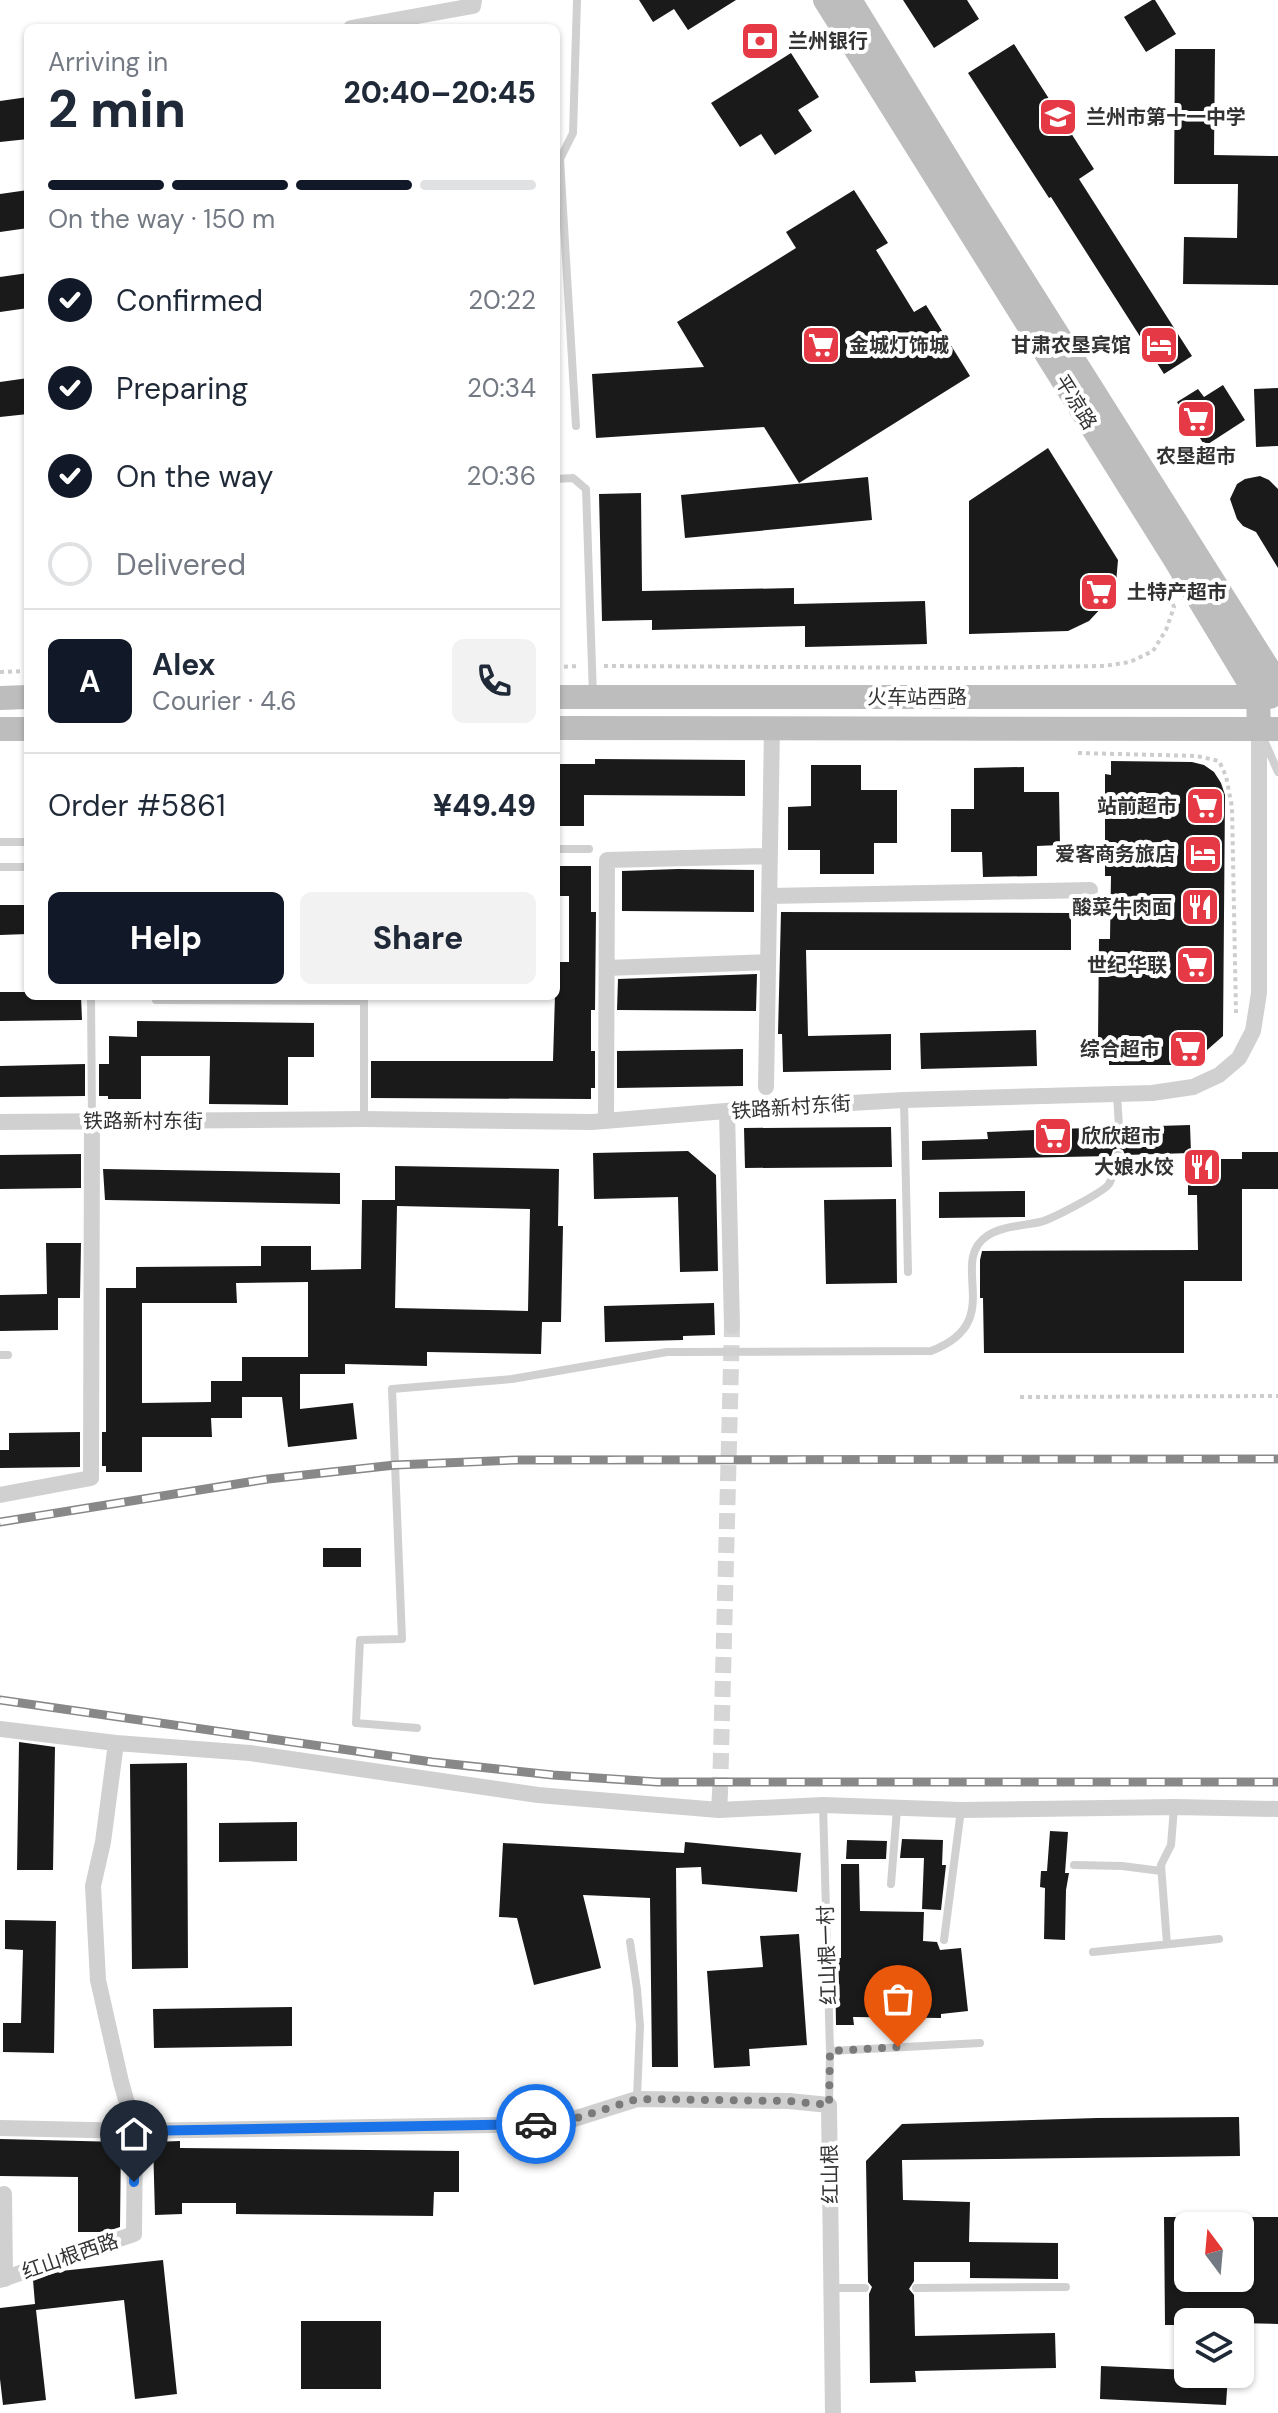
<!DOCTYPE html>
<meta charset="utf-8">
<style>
body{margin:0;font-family:"DM Sans","Noto Sans SC",sans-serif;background:#f2f2f3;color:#1f2937;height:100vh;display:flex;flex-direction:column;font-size:30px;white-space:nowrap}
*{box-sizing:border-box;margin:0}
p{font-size:26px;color:#747a83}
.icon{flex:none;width:44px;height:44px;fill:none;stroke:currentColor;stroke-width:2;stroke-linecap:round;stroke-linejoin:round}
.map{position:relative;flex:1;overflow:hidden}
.details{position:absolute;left:24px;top:24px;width:536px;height:976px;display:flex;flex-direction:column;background:#fff;border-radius:12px;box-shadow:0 2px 6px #0004}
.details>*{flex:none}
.needle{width:52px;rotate:344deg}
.fabs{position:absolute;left:1174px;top:2212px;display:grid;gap:16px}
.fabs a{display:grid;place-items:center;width:80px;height:80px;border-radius:12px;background:#fff;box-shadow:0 2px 6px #0004;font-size:40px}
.pin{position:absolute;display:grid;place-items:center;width:68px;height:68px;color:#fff;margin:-82px -34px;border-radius:50% 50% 50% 0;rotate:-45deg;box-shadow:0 0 8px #0007}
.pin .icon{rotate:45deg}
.courier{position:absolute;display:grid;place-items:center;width:80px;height:80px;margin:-40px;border:6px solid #1a73e8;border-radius:50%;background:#fff;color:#222;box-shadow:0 2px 10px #0007}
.overview em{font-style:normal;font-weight:800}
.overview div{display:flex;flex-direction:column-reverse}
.overview{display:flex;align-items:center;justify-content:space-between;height:136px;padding:0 24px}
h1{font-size:52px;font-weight:800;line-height:60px}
.bar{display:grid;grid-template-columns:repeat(4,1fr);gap:12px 8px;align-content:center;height:96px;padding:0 24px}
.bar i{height:10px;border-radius:6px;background:#e0e1e3}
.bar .current{background:#111827}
.bar p{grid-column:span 4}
.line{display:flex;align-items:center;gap:20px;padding:0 24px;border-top:2px solid #e0e1e3}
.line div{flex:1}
.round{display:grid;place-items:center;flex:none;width:84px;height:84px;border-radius:12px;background:#f2f2f3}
ol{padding:0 24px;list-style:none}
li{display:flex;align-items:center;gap:24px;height:88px}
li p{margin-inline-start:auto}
li .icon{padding:8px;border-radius:50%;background:#111827;color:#fff;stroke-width:4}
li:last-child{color:#747a83}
li i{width:44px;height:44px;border:4px solid #e0e1e3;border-radius:50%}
.button{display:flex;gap:16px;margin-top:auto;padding:16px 24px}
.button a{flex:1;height:92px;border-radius:12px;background:#111827;color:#fff;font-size:32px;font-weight:800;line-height:92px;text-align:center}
.button a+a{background:#f2f2f3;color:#1f2937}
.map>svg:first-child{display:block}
</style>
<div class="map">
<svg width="1278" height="2413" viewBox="0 0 1278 2413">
<rect width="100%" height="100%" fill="#fff"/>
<path fill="#1a1a1a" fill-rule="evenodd" d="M 639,0 L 736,0 L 688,30 L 674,9 L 653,22 Z
M 903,0 L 967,0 L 979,19 L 934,48 Z
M 1152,0 L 1155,0 L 1176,34 L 1146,52 L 1124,17 Z
M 1014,44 L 1094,169 L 1079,179 L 1192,356 L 1164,374 L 1051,197 L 1049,198 L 968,73 Z
M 1175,49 L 1215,49 L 1214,155 L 1278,156 L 1278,285 L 1183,284 L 1184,237 L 1237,238 L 1238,184 L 1174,184 Z
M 791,53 L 819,97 L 798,110 L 812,131 L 775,155 L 761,134 L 740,147 L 711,103 Z
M 28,97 L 28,139 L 0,142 L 0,101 Z
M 28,190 L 28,228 L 0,232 L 0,194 Z
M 854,190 L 888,243 L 876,250 L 914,312 L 926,305 L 970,376 L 799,483 L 764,427 L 596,438 L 592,374 L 704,367 L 677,322 L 796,248 L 786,232 Z
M 28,273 L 28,308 L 0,312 L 0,277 Z
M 28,378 L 28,414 L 0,417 L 0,382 Z
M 1223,385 L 1245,420 L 1205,446 L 1177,402 L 1198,389 L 1204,397 Z
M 1278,388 L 1278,446 L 1256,447 L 1254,389 Z
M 1048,448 L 1118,560 L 1116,583 L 1105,604 L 1089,621 L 1068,631 L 969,634 L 969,501 Z
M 1260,476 L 1269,480 L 1278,489 L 1278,568 L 1256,532 L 1243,526 L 1237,519 L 1230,499 L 1237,484 L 1245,479 Z
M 868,477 L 872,520 L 685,538 L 681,495 Z
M 641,493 L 642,591 L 794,588 L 794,604 L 925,601 L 927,644 L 805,647 L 805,626 L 652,630 L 652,620 L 602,621 L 599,494 Z
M 595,759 L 745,760 L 745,796 L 584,795 L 584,826 L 556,826 L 556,764 L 595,764 Z
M 1111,761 L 1192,762 L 1204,765 L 1214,772 L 1221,783 L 1225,795 L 1223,1036 L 1190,1065 L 1109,1065 L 1109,1041 L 1098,1041 L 1099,939 L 1110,939 L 1111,876 L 1105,876 L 1105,774 L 1111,775 Z
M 811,765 L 861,765 L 861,790 L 897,790 L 897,843 L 874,843 L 874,874 L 820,874 L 820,850 L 788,850 L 788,807 L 811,806 Z
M 1024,767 L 1024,792 L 1059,792 L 1060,845 L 1037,846 L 1037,876 L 983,877 L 982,852 L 951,852 L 951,809 L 974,809 L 974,768 Z
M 556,866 L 591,866 L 591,912 L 596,912 L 595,1010 L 591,1010 L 591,1051 L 595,1051 L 595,1088 L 591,1088 L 591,1099 L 371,1098 L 371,1061 L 553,1061 L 556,962 L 569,962 L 569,896 L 556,896 Z
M 678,869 L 754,870 L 754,912 L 622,911 L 622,871 Z
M 0,905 L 28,905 L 28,934 L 0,935 Z
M 781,912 L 1071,913 L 1071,950 L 806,950 L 808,1036 L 891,1034 L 891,1070 L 783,1072 L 782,1034 L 778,1034 Z
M 757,974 L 756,1011 L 617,1010 L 618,979 Z
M 0,992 L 28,992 L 28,996 L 81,996 L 82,1020 L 0,1021 Z
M 137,1021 L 314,1023 L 314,1057 L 288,1057 L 288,1105 L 209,1104 L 210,1056 L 141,1056 L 141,1099 L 108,1099 L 108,1096 L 99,1096 L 99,1064 L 109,1064 L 109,1036 L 137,1037 Z
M 1036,1030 L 1037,1066 L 921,1069 L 920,1033 Z
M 743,1049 L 743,1086 L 617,1088 L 617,1051 Z
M 85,1064 L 85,1096 L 0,1097 L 0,1066 Z
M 1190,1125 L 1191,1153 L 1125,1155 L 1123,1150 L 1118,1148 L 1113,1150 L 1111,1156 L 922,1160 L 922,1141 L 988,1139 L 987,1132 L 1112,1127 L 1114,1131 L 1119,1134 L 1123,1132 L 1126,1127 Z
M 891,1127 L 892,1167 L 745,1168 L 744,1128 Z
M 688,1151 L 716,1175 L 718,1271 L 680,1272 L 678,1197 L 594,1199 L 593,1153 Z
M 1242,1152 L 1278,1152 L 1278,1189 L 1242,1189 L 1242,1281 L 1184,1281 L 1184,1353 L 984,1353 L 983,1298 L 980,1298 L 980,1260 L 982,1251 L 1198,1250 L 1197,1195 L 1188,1195 L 1188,1159 L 1242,1159 Z
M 81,1154 L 81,1188 L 0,1189 L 0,1155 Z
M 395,1166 L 559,1169 L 558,1226 L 563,1226 L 561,1322 L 542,1322 L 541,1354 L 427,1352 L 427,1366 L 345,1364 L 345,1374 L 300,1374 L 300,1409 L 353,1403 L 357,1439 L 288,1447 L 282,1397 L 242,1397 L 242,1418 L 211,1418 L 212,1437 L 142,1437 L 142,1472 L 106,1472 L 106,1466 L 102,1466 L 102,1432 L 106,1432 L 106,1288 L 136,1288 L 136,1267 L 261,1266 L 261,1246 L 311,1246 L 311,1270 L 361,1269 L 362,1200 L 395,1200 ZM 397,1206 L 530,1209 L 528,1311 L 395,1308 ZM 308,1282 L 308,1357 L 242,1357 L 242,1381 L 211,1381 L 211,1402 L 142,1403 L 142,1303 L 237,1303 L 236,1283 Z
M 103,1169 L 340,1173 L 340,1204 L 105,1200 Z
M 1025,1191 L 1025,1217 L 939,1218 L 939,1192 Z
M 896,1199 L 897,1283 L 826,1284 L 824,1200 Z
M 46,1243 L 81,1243 L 80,1298 L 58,1298 L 58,1330 L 0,1331 L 0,1295 L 47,1294 Z
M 714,1303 L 715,1335 L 683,1336 L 683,1340 L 605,1342 L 604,1306 Z
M 80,1432 L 80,1467 L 0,1468 L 0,1450 L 9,1450 L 9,1433 Z
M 323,1548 L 361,1548 L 361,1567 L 323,1567 Z
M 19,1742 L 55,1747 L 53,1870 L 17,1870 Z
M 187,1763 L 188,1968 L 132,1969 L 130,1764 Z
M 297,1822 L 297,1861 L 219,1862 L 219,1823 Z
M 1050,1831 L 1068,1832 L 1065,1873 L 1069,1873 L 1066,1890 L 1065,1940 L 1044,1939 L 1045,1888 L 1040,1887 L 1041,1871 L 1047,1871 Z
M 902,1839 L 943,1840 L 942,1865 L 946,1865 L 941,1910 L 922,1909 L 924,1858 L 900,1858 Z
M 847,1840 L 887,1841 L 886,1859 L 846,1859 Z
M 685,1842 L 801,1853 L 797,1892 L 702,1884 L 701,1867 L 676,1868 L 678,2067 L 652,2067 L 650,1898 L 583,1895 L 601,1968 L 534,1985 L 517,1918 L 499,1917 L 503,1843 L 684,1853 Z
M 841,1864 L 859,1864 L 860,1911 L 924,1912 L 923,1941 L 937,1942 L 940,1950 L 961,1948 L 968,2011 L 941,2014 L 941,2018 L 853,2017 L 854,2025 L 836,2025 L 835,1958 L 841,1958 Z
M 5,1920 L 56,1921 L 54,2053 L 3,2052 L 3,2023 L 21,2023 L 23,1950 L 5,1949 Z
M 799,1934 L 807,2045 L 749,2049 L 750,2066 L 714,2068 L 707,1971 L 763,1967 L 760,1936 Z
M 292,2007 L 292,2046 L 154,2048 L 153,2009 Z
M 1239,2117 L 1240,2156 L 902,2160 L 903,2200 L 970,2202 L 969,2242 L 1058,2243 L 1058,2279 L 970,2278 L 970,2262 L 914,2262 L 914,2281 L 909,2289 L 914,2295 L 915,2336 L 1055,2333 L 1056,2368 L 915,2371 L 916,2382 L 870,2383 L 869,2294 L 872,2287 L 868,2282 L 866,2161 L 902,2124 L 1097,2118 Z
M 0,2139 L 121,2142 L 120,2227 L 105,2232 L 78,2232 L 78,2177 L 0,2176 Z
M 180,2141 L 180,2148 L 459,2151 L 459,2192 L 434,2192 L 433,2216 L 236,2214 L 236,2203 L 182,2203 L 182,2214 L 155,2215 L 153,2142 Z
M 1164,2217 L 1188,2217 L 1188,2278 L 1240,2278 L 1240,2217 L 1278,2217 L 1278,2324 L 1188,2322 L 1188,2325 L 1165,2325 Z
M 163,2260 L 177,2394 L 135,2399 L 124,2300 L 36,2310 L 46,2400 L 3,2405 L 0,2379 L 0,2308 L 35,2304 L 33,2280 L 61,2271 Z
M 301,2321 L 381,2321 L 381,2389 L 301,2389 Z
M 1101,2366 L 1188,2370 L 1188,2374 L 1228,2374 L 1226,2405 L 1100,2399 Z"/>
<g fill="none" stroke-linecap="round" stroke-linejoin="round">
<path stroke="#d6d6d6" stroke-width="16" stroke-dasharray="16 8" stroke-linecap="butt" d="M 720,1793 L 732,1326"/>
<path stroke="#cdcdcd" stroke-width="4" stroke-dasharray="4 4" stroke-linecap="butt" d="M 604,666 L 968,668 L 1104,666 L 1130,662 L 1153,651 L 1166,630 L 1174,607 L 1170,597
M 556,667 L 579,666
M 0,672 L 28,671
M 1078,753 L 1197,756 L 1219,761 L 1226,776 L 1232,807 L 1236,1013
M 1020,1397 L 1278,1396"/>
<path stroke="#d0d0d0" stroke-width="8" d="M 576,426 L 560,159 L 573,133 L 577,0
M 556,479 L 573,478 L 586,489 L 593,696
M 1264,740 L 1278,772
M 0,842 L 28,842
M 556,849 L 589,849
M 0,867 L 28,867
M 91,996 L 92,1121
M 156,996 L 156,1000 L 364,1001
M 1117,1094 L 1119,1127
M 904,1101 L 908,1272
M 364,1118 L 364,996
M 0,1355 L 8,1355
M 417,1728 L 356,1723 L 360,1640 L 402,1639 L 392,1389 L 512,1379 L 667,1352 L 931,1351 C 1008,1322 947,1263 987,1236 C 1001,1226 1023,1226 1040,1222 C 1050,1220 1104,1192 1109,1184 C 1114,1175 1116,1166 1118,1155
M 823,1805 L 830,2051 L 829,2105
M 1074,1865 L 1122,1866 L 1161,1871
M 891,1884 L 897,1809
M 944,1940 L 961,1810
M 630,1942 L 637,1989 L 640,2026 L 637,2098
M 1167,1944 L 1161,1865 L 1171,1845 L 1174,1808
M 1093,1952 L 1219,1939
M 830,2051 L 980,2043
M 832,2288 L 865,2288
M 916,2288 L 1066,2287"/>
<path stroke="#d0d0d0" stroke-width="16" d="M 351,28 L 473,6 L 474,0
M 769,896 L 1090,890
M 607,968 L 768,962
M 766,1087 L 772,728
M 727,1111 L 732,1326
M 606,1120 L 607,860 L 769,856
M 0,1122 L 364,1119 L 592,1122 L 762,1108 L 904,1100 L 1152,1093 L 1193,1087 L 1219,1075 L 1239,1058 L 1253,1031 L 1259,993 L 1259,728
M 0,1495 L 91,1478 L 92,1122
M 0,1729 L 116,1743 L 250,1753 L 538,1795 L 719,1810 L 823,1805 L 961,1810 L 1175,1807 L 1278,1809
M 719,1810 L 720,1793
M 0,2128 L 135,2131 L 558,2124 L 637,2099 L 789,2101 L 829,2105 L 833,2413
M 4,2194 L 5,2279
M 0,2280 L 134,2234 L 135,2131 L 121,2082 L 98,1980 L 93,1886 L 103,1842 L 116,1743"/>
<path stroke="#bdbdbd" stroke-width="24" d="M 825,0 L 1174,558 L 1258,697 L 1259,728
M 850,0 L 974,202 L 1278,684
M 556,697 L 1270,697
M 0,698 L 28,697
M 556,728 L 1278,729
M 0,729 L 28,729"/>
<g stroke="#888" stroke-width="9">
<path id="rail" d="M 0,1522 L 268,1479 L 395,1465 L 517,1460 L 1278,1459
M 0,1700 L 432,1762 L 553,1775 L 657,1782 L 1278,1782"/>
</g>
<use href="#rail" stroke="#fff" stroke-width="6" stroke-dasharray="18" stroke-linecap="butt"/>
</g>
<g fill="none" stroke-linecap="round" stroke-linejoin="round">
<path stroke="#7a7a7a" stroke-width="8" stroke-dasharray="0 14.4" d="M 536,2124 L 558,2124 L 637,2099 L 789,2101 L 829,2105 L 830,2051 L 898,2047"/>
<path stroke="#1a73e8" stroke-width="10" d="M 134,2182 L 135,2131 L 536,2124"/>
</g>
<defs>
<g id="bank-square" transform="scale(2)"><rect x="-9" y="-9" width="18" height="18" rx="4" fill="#e63946" stroke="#fff"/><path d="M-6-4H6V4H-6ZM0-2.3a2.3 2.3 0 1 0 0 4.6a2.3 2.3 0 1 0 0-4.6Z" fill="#fff"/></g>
<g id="school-square" transform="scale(2)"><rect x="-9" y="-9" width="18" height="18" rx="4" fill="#e63946" stroke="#fff"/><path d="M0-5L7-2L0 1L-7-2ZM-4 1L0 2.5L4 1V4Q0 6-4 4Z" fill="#fff"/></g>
<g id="supermarket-square" transform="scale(2)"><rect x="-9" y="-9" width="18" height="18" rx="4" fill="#e63946" stroke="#fff"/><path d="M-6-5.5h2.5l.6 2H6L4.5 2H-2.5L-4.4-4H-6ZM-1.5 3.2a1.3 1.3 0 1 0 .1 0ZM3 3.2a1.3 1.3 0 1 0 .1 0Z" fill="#fff"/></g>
<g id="hotel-square" transform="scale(2)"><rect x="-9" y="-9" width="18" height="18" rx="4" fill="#e63946" stroke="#fff"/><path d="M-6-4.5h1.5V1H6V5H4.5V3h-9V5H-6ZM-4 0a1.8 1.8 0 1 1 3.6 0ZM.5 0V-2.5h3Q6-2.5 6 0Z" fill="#fff"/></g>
<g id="restaurant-square" transform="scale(2)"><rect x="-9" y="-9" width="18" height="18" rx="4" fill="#e63946" stroke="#fff"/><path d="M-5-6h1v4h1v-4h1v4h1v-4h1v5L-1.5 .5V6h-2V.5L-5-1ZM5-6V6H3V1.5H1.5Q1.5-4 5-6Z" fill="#fff"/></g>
</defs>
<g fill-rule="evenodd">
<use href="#bank-square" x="760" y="41"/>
<use href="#school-square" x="1058" y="117"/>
<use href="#supermarket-square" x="821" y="345"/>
<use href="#hotel-square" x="1159" y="345"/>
<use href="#supermarket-square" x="1196" y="419"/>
<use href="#supermarket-square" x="1099" y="592"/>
<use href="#supermarket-square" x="1205" y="806"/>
<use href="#hotel-square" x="1203" y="854"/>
<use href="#restaurant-square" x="1200" y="907"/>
<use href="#supermarket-square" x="1195" y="965"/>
<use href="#supermarket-square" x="1188" y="1049"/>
<use href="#supermarket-square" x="1053" y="1136"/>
<use href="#restaurant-square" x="1202" y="1167"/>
</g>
<g text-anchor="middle" stroke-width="8" stroke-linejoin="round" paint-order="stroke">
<g font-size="20" font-weight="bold" fill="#333" stroke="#fff" text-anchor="end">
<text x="788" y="48" text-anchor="start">兰州银行</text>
<text x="1086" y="124" text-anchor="start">兰州市第十一中学</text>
<text x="849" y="352" text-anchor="start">金城灯饰城</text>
<text x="1131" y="352">甘肃农垦宾馆</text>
<text x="1196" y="463" text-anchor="middle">农垦超市</text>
<text x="1127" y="599" text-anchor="start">土特产超市</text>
<text x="1177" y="813">站前超市</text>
<text x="1175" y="861">爱客商务旅店</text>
<text x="1172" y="914">酸菜牛肉面</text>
<text x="1167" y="972">世纪华联</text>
<text x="1160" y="1056">综合超市</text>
<text x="1081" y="1143" text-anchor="start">欣欣超市</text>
<text x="1174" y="1174">大娘水饺</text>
</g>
<g font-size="20" fill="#333" stroke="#fff">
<text transform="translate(1076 402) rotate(58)" y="7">平凉路</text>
<text x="917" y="704">火车站西路</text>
<text transform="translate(791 1107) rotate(-4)" y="7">铁路新村东街</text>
<text x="143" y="1128">铁路新村东街</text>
<text transform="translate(827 1955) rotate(-92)" y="7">红山根一村</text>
<text transform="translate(830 2174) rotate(-91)" y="7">红山根</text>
<text transform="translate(70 2256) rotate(-19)" y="7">红山根西路</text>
</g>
</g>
</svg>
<div class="fabs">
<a><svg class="needle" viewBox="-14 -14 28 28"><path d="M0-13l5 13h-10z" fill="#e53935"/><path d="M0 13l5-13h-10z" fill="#747a83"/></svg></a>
<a><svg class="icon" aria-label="layers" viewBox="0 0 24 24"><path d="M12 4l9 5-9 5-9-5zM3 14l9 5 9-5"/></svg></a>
</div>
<div class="pin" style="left:898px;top:2047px;background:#ea580c"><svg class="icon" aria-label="bag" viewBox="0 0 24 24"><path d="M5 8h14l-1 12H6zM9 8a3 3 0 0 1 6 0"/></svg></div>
<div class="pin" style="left:134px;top:2182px;background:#1f2937"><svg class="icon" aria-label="home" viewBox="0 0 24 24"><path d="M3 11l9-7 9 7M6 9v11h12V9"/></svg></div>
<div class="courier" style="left:536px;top:2124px"><svg class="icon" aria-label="car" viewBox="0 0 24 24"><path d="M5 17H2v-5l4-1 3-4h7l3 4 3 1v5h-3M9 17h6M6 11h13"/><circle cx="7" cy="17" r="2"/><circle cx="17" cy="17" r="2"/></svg></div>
<section class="details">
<div class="overview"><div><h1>2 min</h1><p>Arriving in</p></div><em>20:40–20:45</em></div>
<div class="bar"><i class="current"></i><i class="current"></i><i class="current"></i><i></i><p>On the way · 150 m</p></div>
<ol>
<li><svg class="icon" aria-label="check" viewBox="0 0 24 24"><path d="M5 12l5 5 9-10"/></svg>Confirmed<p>20:22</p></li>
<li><svg class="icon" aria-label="check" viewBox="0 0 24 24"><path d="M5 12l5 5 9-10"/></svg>Preparing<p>20:34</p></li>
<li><svg class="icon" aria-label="check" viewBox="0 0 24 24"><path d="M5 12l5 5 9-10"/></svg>On the way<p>20:36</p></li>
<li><i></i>Delivered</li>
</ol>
<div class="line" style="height:144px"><b class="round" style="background:#111827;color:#fff">A</b><div><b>Alex</b><p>Courier · 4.6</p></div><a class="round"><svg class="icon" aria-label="phone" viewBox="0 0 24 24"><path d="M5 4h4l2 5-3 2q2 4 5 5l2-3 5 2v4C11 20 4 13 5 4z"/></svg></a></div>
<div class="line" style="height:104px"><div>Order #5861</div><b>¥49.49</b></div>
<div class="button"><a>Help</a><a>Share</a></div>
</section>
</div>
